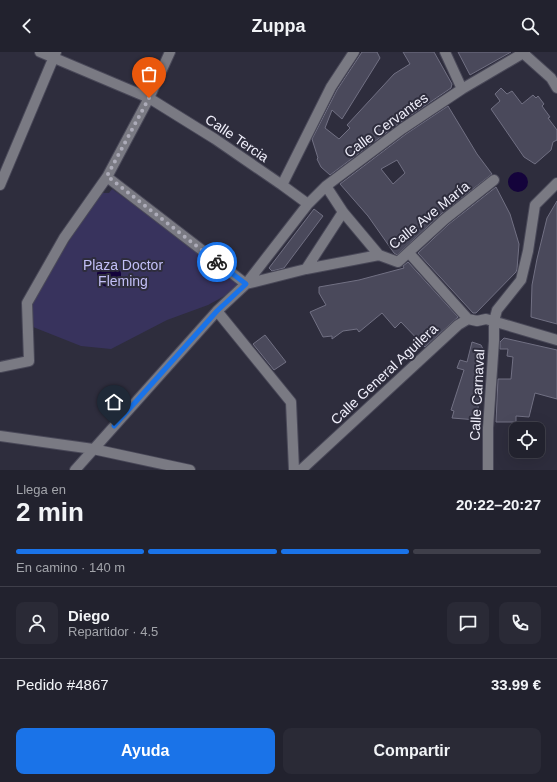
<!DOCTYPE html>
<html lang="es">
<meta charset="utf-8">
<style>
body{margin:0;font-family:Arial,sans-serif;background:#2a2a36;color:#f1f3f6;height:100vh;display:flex;flex-direction:column;font-size:15px;white-space:nowrap}
*{box-sizing:border-box;margin:0}
p{font-size:13px;color:#a2a4aa}
.icon{flex:none;width:22px;height:22px;fill:none;stroke:currentColor;stroke-width:2;stroke-linecap:round;stroke-linejoin:round}
.map{position:relative;height:418px;overflow:hidden}
.side{display:flex;flex-direction:column;background:#22222e;flex:1}
.side>*{flex:none}
.fabs{position:absolute;left:509px;top:370px;display:grid;gap:8px}
.fabs a{display:grid;place-items:center;width:36px;height:36px;border-radius:8px;background:#22222e;box-shadow:0 4px 16px #0002,0 0 0 1px #3f3f4a;font-size:20px}
.pin{position:absolute;display:grid;place-items:center;width:34px;height:34px;color:#fff;margin:-41px -17px;border-radius:50% 50% 50% 0;rotate:-45deg;box-shadow:0 0 4px #0007}
.pin .icon{rotate:45deg}
.courier{position:absolute;display:grid;place-items:center;width:40px;height:40px;margin:-20px;border:3px solid #1a73e8;border-radius:50%;background:#fff;color:#222;box-shadow:0 1px 5px #0007}
.overview em{font-style:normal;font-weight:700}
.overview div{display:flex;flex-direction:column-reverse}
.overview{display:flex;align-items:center;justify-content:space-between;height:68px;padding:0 16px}
h1{font-size:26px;font-weight:700;line-height:30px}
.bar{display:grid;grid-template-columns:repeat(4,1fr);gap:6px 4px;align-content:center;height:48px;padding:0 16px}
.bar i{height:5px;border-radius:3px;background:#3f3f4a}
.bar .current{background:#1a73e8}
.bar p{grid-column:span 4}
.line{display:flex;align-items:center;gap:10px;padding:0 16px;border-top:1px solid #3f3f4a}
.line div{flex:1}
.round{display:grid;place-items:center;flex:none;width:42px;height:42px;border-radius:8px;background:#2a2a36}
.primary-button{display:flex;gap:8px;margin-top:auto;padding:8px 16px}
.primary-button a{flex:1;height:46px;border-radius:8px;background:#1a73e8;color:#fff;font-size:16px;font-weight:700;line-height:46px;text-align:center}
.primary-button a+a{background:#2a2a36;color:#f1f3f6}
header{display:flex;justify-content:space-between;align-items:center;height:52px;padding:0 16px;background:#22222e;font-size:18px;font-weight:700}
.map>svg:first-child{display:block}
</style>
<header><svg class="icon" aria-label="back" viewBox="0 0 24 24"><path d="M15 5l-7 7 7 7"/></svg>Zuppa<svg class="icon" aria-label="search" viewBox="0 0 24 24"><circle cx="10" cy="10" r="6"/><path d="M15 15l6 6"/></svg></header>
<div class="map">
<svg width="557" height="418" viewBox="0 0 557 418">
<rect width="100%" height="100%" fill="#2e2d3d"/>
<path fill="#38335d" d="M 112,137 L 246,232 L 208,253 L 167,268 L 111,297 L 81,294 L 28,273 L 31,250 L 96,146 L 103,141 L 109,141 Z"/>
<path fill="#14033b" d="M508 130a10 10 0 1 1 20 0a10 10 0 1 1-20 0Z
M97 223a12 12 0 1 1 24 0a12 12 0 1 1-24 0Z"/>
<path fill="#4a495b" stroke="#717083" fill-rule="evenodd" d="M 362,0 L 377,0 L 380,6 L 342,67 L 332,58 L 325,76 L 339,87 L 350,76 L 347,73 L 394,22 L 410,12 L 403,0 L 434,0 L 452,32 L 451,36 L 398,72 L 330,123 L 321,115 L 317,107 L 318,106 L 312,87 L 337,38 Z
M 458,0 L 511,0 L 470,23 Z
M 501,36 L 507,42 L 512,39 L 522,52 L 533,43 L 536,46 L 538,44 L 544,52 L 542,54 L 550,65 L 548,66 L 557,78 L 557,88 L 553,90 L 551,98 L 535,112 L 524,105 L 491,57 L 500,49 L 495,42 Z
M 448,54 L 477,102 L 492,122 L 441,162 L 397,203 L 394,201 L 368,164 L 340,132 L 406,82 ZM 397,108 L 405,121 L 393,132 L 381,117 Z
M 496,135 L 510,162 L 519,192 L 517,217 L 516,220 L 476,261 L 473,261 L 418,201 L 449,172 Z
M 557,149 L 557,272 L 531,265 L 532,233 L 537,207 L 547,166 Z
M 314,157 L 323,164 L 284,216 L 272,219 L 269,216 Z
M 408,210 L 458,265 L 425,295 L 401,270 L 395,276 L 382,261 L 359,280 L 357,277 L 343,279 L 332,287 L 332,284 L 323,285 L 310,260 L 326,253 L 319,241 L 319,235 L 359,228 L 404,216 L 403,214 Z
M 265,283 L 286,310 L 274,318 L 253,292 Z
M 504,286 L 557,298 L 557,347 L 535,341 L 529,365 L 516,364 L 516,370 L 496,370 L 498,327 L 511,327 L 513,305 L 507,304 L 508,297 L 500,297 L 500,290 Z
M 472,290 L 481,293 L 483,297 L 477,368 L 452,366 L 454,359 L 451,358 L 464,318 L 457,316 L 460,308 L 467,310 Z"/>
<g fill="none" stroke-linecap="round" stroke-linejoin="round">
<g stroke="#494858" stroke-width="12">
<path id="minor" d="M 40,0 L 149,46 L 215,87 L 282,133 L 308,152
M 445,0 L 462,37
M 523,1 L 551,26 L 557,36
M 107,125 L 246,232 L 306,217 L 379,203
M 0,133 L 56,0
M 282,133 L 331,35 L 354,0
M 326,134 L 343,160 L 379,203 L 398,210 L 445,167 L 494,128
M 409,201 L 468,267
M 306,217 L 343,160
M 217,259 L 291,350 L 294,418
M 0,315 L 29,309 L 27,251 L 64,186 L 107,125 L 149,46 L 170,0
M 0,384 L 93,397 L 190,418
M 75,418 L 217,259 L 246,232 L 308,152 L 326,134 L 402,77 L 462,37 L 525,0
M 301,418 L 458,273 L 468,267 L 477,269 L 486,267 L 557,288
M 488,418 L 488,376 L 494,289 L 494,269 L 497,258 L 521,228 L 528,199 L 535,153 L 557,131"/>
</g>
<use href="#minor" stroke="#7a7a83" stroke-width="10"/>
</g>
<g fill="none" stroke-linecap="round" stroke-linejoin="round">
<path stroke="#acabb8" stroke-width="4" stroke-dasharray="0 7.2" d="M 149,46 L 107,124 L 217,210"/>
<path stroke="#1a73e8" stroke-width="5" d="M 114,374 L 217,259 L 246,232 L 217,210"/>
</g>
<g text-anchor="middle" stroke-width="4" stroke-linejoin="round" paint-order="stroke">
<g font-size="14" fill="#f0effb" stroke="#2e2d3d">
<text transform="translate(386 73) rotate(-36)" y="5">Calle Cervantes</text>
<text transform="translate(237 86) rotate(34)" y="5">Calle Tercia</text>
<text transform="translate(429 163) rotate(-39)" y="5">Calle Ave María</text>
<text transform="translate(384 322) rotate(-43)" y="5">Calle General Aguilera</text>
<text transform="translate(477 343) rotate(-87)" y="5">Calle Carnaval</text>
</g>
<g font-size="14" fill="#c2bff6" stroke="#2e2d3d">
<text x="123" y="218">Plaza Doctor<tspan x="123" dy="16">Fleming</tspan></text>
</g>
</g>
</svg>
<div class="fabs">
<a><svg class="icon" aria-label="locate" viewBox="0 0 24 24"><circle cx="12" cy="12" r="6"/><path d="M12 2v4M12 18v4M2 12h4M18 12h4"/></svg></a>
</div>
<div class="pin" style="left:149px;top:46px;background:#ea580c"><svg class="icon" aria-label="bag" viewBox="0 0 24 24"><path d="M5 8h14l-1 12H6zM9 8a3 3 0 0 1 6 0"/></svg></div>
<div class="pin" style="left:114px;top:374px;background:#1f2937"><svg class="icon" aria-label="home" viewBox="0 0 24 24"><path d="M3 11l9-7 9 7M6 9v11h12V9"/></svg></div>
<div class="courier" style="left:217px;top:210px"><svg class="icon" aria-label="bike" viewBox="0 0 24 24"><circle cx="6" cy="16" r="4"/><circle cx="18" cy="16" r="4"/><path d="M6 16l4-8h5l3 8M10 8l3 8H6M13 5h3"/></svg></div>
</div>
<section class="side">
<div class="overview"><div><h1>2 min</h1><p>Llega en</p></div><em>20:22–20:27</em></div>
<div class="bar"><i class="current"></i><i class="current"></i><i class="current"></i><i></i><p>En camino · 140 m</p></div>
<div class="line" style="height:72px"><a class="round"><svg class="icon" aria-label="person" viewBox="0 0 24 24"><circle cx="12" cy="8" r="4"/><path d="M4 21q1-7 8-7t8 7"/></svg></a><div><b>Diego</b><p>Repartidor · 4.5</p></div><a class="round"><svg class="icon" aria-label="chat" viewBox="0 0 24 24"><path d="M4 5h16v11H9l-5 4z"/></svg></a><a class="round"><svg class="icon" aria-label="phone" viewBox="0 0 24 24"><path d="M5 4h4l2 5-3 2q2 4 5 5l2-3 5 2v4C11 20 4 13 5 4z"/></svg></a></div>
<div class="line" style="height:52px"><div>Pedido #4867</div><b>33.99 €</b></div>
<div class="primary-button"><a>Ayuda</a><a>Compartir</a></div>
</section>
